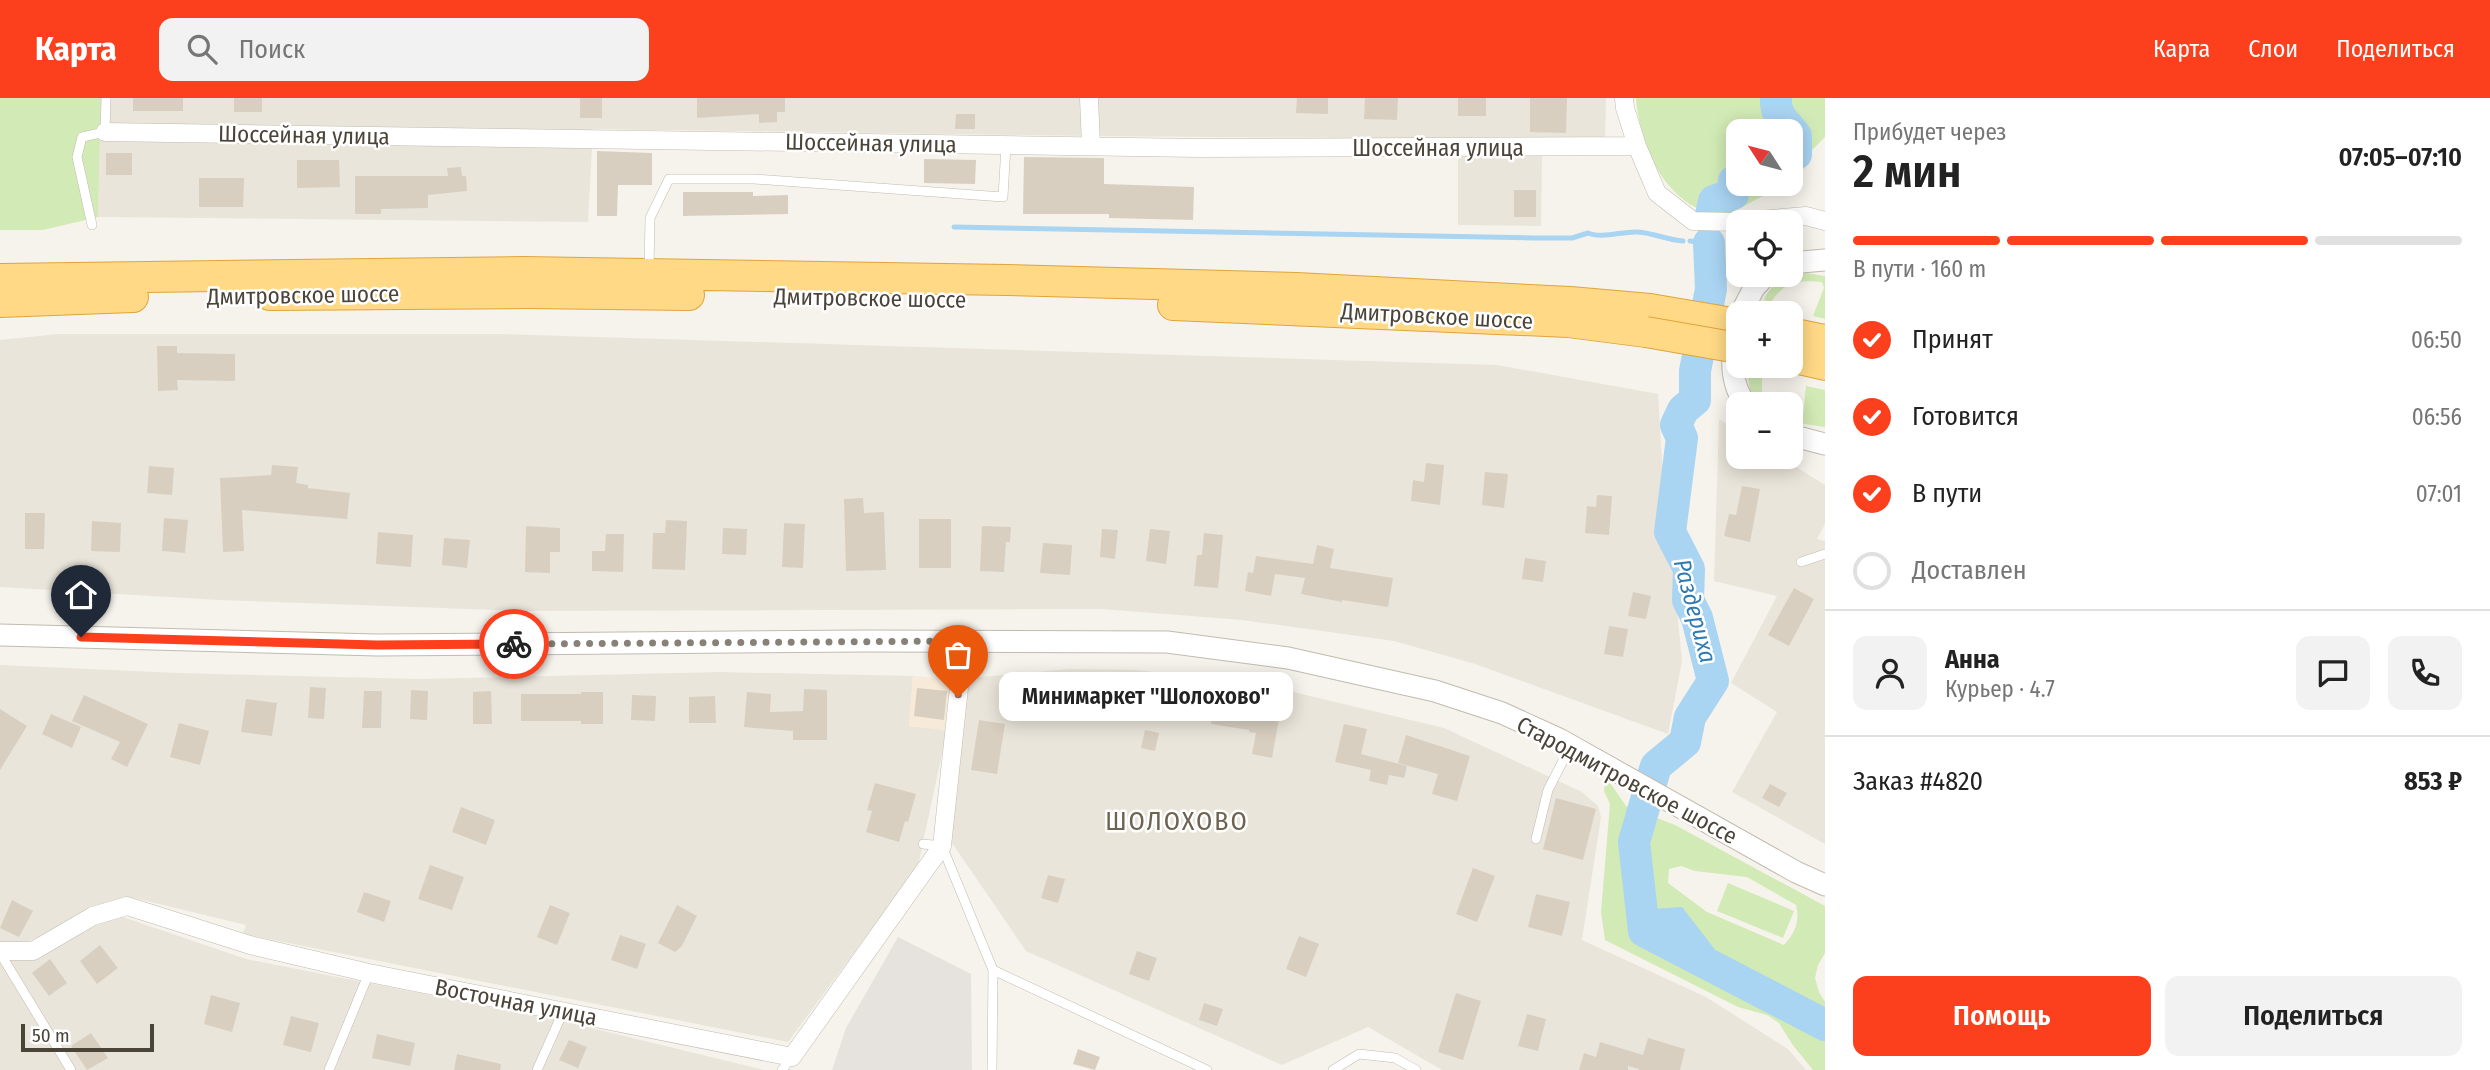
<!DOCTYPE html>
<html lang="ru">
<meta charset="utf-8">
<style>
body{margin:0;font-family:"Fira Sans Condensed",sans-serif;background:#f2f2f2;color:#222;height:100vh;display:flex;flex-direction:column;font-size:26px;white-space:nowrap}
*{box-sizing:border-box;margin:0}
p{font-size:23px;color:#767676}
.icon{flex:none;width:38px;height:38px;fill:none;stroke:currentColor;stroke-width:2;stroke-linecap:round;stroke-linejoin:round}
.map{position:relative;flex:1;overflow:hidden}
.sheet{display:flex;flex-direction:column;background:#fff;width:665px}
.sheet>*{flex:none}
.needle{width:46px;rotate:306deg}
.tools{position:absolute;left:1726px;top:21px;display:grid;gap:14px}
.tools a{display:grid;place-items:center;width:77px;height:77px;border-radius:14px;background:#fff;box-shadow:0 4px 18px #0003;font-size:35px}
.scale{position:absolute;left:21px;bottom:18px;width:133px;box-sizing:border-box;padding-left:7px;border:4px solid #4b4439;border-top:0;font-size:19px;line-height:24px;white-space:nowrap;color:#4b4439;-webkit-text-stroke:5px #fff;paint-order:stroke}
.pin{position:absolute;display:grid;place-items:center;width:60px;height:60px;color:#fff;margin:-72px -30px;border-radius:50% 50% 50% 0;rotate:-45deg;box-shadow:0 0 7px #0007}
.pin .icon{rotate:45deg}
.courier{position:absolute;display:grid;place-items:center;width:70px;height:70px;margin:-35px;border:5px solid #fc3f1d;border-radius:50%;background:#fff;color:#222;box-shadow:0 2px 9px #0007}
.bubble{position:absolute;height:49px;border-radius:14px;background:#fff;box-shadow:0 4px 18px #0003;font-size:23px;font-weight:600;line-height:49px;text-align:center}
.headline em{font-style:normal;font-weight:600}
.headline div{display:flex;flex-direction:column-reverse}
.headline{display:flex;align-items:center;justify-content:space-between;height:119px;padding:0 28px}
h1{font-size:46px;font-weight:600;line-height:52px}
.bar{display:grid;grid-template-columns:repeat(4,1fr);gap:10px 7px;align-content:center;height:84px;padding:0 28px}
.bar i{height:9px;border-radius:5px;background:#e0e0e0}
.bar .current{background:#fc3f1d}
.bar p{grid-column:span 4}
.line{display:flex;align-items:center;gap:18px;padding:0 28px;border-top:2px solid #e0e0e0}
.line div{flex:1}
.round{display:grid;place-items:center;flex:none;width:74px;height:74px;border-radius:14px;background:#f2f2f2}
ol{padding:0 28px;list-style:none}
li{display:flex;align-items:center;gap:21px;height:77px}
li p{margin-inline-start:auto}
li .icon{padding:7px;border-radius:50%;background:#fc3f1d;color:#fff;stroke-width:4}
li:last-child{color:#767676}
li i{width:38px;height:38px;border:4px solid #e0e0e0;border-radius:50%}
.primary-button{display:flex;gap:14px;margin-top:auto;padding:14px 28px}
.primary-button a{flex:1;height:80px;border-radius:14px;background:#fc3f1d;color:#fff;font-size:28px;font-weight:600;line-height:80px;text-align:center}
.primary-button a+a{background:#f2f2f2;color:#222}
header{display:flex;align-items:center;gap:42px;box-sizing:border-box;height:98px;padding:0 35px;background:#fc3f1d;color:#fff}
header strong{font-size:33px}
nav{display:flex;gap:38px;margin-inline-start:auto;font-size:24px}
.search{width:490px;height:63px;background:#f2f2f2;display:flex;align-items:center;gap:18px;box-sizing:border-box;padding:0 24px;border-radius:14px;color:#767676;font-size:26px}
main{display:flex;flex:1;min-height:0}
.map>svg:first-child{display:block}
</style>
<header>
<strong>Карта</strong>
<div class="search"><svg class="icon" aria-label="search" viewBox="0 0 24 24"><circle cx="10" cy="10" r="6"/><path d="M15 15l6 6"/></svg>Поиск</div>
<nav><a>Карта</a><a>Слои</a><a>Поделиться</a></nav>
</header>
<main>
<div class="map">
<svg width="1825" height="972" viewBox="0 0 1825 972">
<rect width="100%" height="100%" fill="#f6f3ec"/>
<path fill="#eae5da" d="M 101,0 L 1606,0 L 1605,42 L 1094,38 L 593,31 L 588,124 L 98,119 Z
M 1458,58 L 1542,58 L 1541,128 L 1458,127 Z
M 58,236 L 501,236 L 1497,267 L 1658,296 L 1663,379 L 1658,437 L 1673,473 L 1682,563 L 1668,636 L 1475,566 L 1394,543 L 1242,522 L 1102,511 L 524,513 L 219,502 L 0,489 L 0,242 Z
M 1719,321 L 1738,333 L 1738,359 L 1780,359 L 1825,387 L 1825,426 L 1817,441 L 1825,443 L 1825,746 L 1732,694 L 1777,614 L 1731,585 L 1777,498 L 1714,483 Z
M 0,567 L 178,575 L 420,581 L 720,574 L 913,578 L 909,628 L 947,632 L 918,768 L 788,944 L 243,836 L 246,827 L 130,799 L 22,846 L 0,845 Z
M 1070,571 L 1138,572 L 1281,591 L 1444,630 L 1582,694 L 1598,708 L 1601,719 L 1582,842 L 1706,899 L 1788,951 L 1806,972 L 1442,972 L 1368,929 L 1282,967 L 1026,853 L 950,742 L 969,580 Z
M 117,817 L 246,861 L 571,925 L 764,972 L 0,972 L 0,861 L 32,861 Z"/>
<path fill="#f7ead8" d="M 913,578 L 953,581 L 947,632 L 909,628 Z"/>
<path fill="#e6e2dd" d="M 898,839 L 971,876 L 972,972 L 832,972 L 846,930 Z"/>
<path fill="#d2eab5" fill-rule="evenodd" d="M 0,0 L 101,0 L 98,119 L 43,132 L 0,132 Z
M 1636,0 L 1825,0 L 1825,39 L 1810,54 L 1799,79 L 1790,83 L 1790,33 L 1738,33 L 1738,86 L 1785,86 L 1727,117 C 1716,114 1700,113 1691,107 C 1656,85 1639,39 1636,0 Z
M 1805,175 L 1825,178 L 1825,221 L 1813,218 L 1824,190 L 1822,184 C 1799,182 1785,183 1771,204 L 1764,202 C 1772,184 1786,178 1805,175 Z
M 1747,274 L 1762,277 L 1762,295 L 1766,306 L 1757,306 L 1751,298 Z
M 1806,288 L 1825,292 L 1825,329 L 1790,324 L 1790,316 L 1803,318 Z
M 1606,679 L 1626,708 L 1675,727 L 1825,808 L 1825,855 L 1818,867 L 1815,880 L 1819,894 L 1825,904 L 1825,972 L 1813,972 L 1792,946 L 1779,925 L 1767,917 L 1738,909 L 1605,842 L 1601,814 L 1610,706 L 1604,693 ZM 1681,768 L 1695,773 L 1747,779 L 1796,807 C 1800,825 1795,834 1784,847 L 1707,814 L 1668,785 L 1669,771 Z
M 1728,785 L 1794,813 L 1783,840 L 1717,813 Z"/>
<path fill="#a9d4f2" d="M 1682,809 L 1727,867 L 1727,885 L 1693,875 L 1644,842 L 1640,819 L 1653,811 Z"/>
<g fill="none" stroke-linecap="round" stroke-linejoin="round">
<path stroke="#a9d4f2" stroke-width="5" d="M 954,129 L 1534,140 L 1572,140 L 1588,135 C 1601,141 1623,133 1638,134 C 1653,135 1668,142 1683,143
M 1690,143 L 1709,145"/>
<path stroke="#a9d4f2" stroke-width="32" d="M 1776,0 C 1775,19 1786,24 1796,38 L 1796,56 L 1790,61
M 1711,117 L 1714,103 L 1733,96 L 1734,83 L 1738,81
M 1709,145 L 1711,191 L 1695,273 L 1695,302 L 1683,312 L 1676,327 L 1682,340 L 1670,434 L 1689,471 L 1688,502 L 1697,520 L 1713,583 L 1690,619 L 1685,644 L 1656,668 L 1634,744 L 1644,833 L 1825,927"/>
</g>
<path fill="#d8cfc1" d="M 133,0 L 183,0 L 183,13 L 133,13 Z
M 234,0 L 262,0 L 262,14 L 234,14 Z
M 580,0 L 602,0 L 602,20 L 580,20 Z
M 697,0 L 785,0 L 785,14 L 777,14 L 777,24 L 759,25 L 759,16 L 697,20 Z
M 1297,0 L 1328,0 L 1328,16 L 1296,15 Z
M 1365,0 L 1398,0 L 1397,22 L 1364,21 Z
M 1458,0 L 1486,0 L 1486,18 L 1458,18 Z
M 1530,0 L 1567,0 L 1566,35 L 1530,34 Z
M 956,16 L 975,16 L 975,31 L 955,31 Z
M 597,53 L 652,55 L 652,87 L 618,87 L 617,118 L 597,118 Z
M 106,55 L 132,55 L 132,77 L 106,77 Z
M 1024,59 L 1104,60 L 1104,86 L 1194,89 L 1193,122 L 1109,120 L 1109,116 L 1023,116 Z
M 924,61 L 976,62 L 975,86 L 924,85 Z
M 297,62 L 339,62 L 340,89 L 297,90 Z
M 461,69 L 462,78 L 466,78 L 467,93 L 428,97 L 428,110 L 381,111 L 381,116 L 355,116 L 355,78 L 448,78 L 447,70 Z
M 199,80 L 244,80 L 243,109 L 199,109 Z
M 1514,92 L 1536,92 L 1536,119 L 1514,119 Z
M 683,94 L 753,94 L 753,98 L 788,97 L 788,116 L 683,118 Z
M 157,248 L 177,248 L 177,255 L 235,256 L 235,283 L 177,282 L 178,292 L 158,293 Z
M 1426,365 L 1444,367 L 1440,407 L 1411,403 L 1413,382 L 1424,384 Z
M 272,367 L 298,369 L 296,385 L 308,387 L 308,390 L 350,395 L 347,421 L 242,412 L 244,453 L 223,454 L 220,380 L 271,377 Z
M 149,368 L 174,370 L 172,397 L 147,395 Z
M 1485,374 L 1508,376 L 1504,410 L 1482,407 Z
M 1742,388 L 1760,391 L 1750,444 L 1724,438 L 1729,416 L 1736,417 Z
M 1597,397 L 1612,398 L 1609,437 L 1585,435 L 1587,408 L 1596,409 Z
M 863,400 L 864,415 L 884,414 L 886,472 L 846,473 L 844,401 Z
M 25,415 L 45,415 L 44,451 L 25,451 Z
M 164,420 L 188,422 L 185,455 L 162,453 Z
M 919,421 L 951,421 L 951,470 L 919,470 Z
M 666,422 L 687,423 L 685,472 L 652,471 L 653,435 L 665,435 Z
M 92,423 L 121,425 L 120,454 L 91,453 Z
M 784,425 L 805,426 L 803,470 L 782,469 Z
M 526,428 L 560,430 L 560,454 L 550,454 L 550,475 L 525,474 Z
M 982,428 L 1011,429 L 1010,444 L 1006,444 L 1004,474 L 980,473 Z
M 723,430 L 747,431 L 746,457 L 722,456 Z
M 1102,431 L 1118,432 L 1115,461 L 1100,459 Z
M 1150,431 L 1170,433 L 1166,466 L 1146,463 Z
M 378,434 L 413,437 L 411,469 L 376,466 Z
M 1204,435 L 1223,437 L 1218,490 L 1194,488 L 1197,457 L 1202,457 Z
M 606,436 L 624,436 L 623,474 L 592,473 L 592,453 L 605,453 Z
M 444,440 L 470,442 L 467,470 L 442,467 Z
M 1043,445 L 1072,447 L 1070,477 L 1040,475 Z
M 1317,447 L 1334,451 L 1330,470 L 1393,480 L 1388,509 L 1342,502 L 1342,504 L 1301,496 L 1305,480 L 1275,476 L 1271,498 L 1245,493 L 1248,474 L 1253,475 L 1256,458 L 1313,466 Z
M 1525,460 L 1546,463 L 1543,484 L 1522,481 Z
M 1794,490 L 1814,501 L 1789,548 L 1768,537 Z
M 1633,494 L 1651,498 L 1646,521 L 1628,518 Z
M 1609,528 L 1628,531 L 1623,559 L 1604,556 Z
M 1063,579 L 1122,584 L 1119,617 L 1076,613 L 1075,620 L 1033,616 L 1036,580 L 1063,582 Z
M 310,589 L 326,590 L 324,621 L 308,620 Z
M 917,590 L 947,593 L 944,622 L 914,618 Z
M 804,591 L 827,592 L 827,642 L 793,642 L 793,633 L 744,629 L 747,594 L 771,596 L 770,614 L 803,613 Z
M 411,592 L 428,593 L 427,622 L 410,621 Z
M 364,593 L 382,593 L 381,630 L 362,630 Z
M 491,593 L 492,626 L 473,626 L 473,594 Z
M 581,594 L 603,594 L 603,626 L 581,626 L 581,623 L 521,623 L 521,596 L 581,596 Z
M 1217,594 L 1236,597 L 1235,601 L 1281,609 L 1272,660 L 1252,656 L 1256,635 L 1249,634 L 1249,632 L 1211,626 Z
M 84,597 L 148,626 L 127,669 L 111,661 L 120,644 L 72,623 Z
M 632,597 L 656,598 L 655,623 L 631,622 Z
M 715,598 L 716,625 L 689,625 L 689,599 Z
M 246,601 L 277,605 L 272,638 L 241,634 Z
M 0,611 L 27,628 L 0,672 Z
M 51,616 L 81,629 L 72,650 L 42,636 Z
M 979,622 L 1005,626 L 997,676 L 971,672 Z
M 179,625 L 209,633 L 200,667 L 170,659 Z
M 1344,626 L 1367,631 L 1361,656 L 1407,668 L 1404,680 L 1389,677 L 1387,687 L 1369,683 L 1371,672 L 1335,664 Z
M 1145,632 L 1159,635 L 1155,653 L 1141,650 Z
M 1406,637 L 1470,658 L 1457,703 L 1432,696 L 1438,676 L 1398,665 Z
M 875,685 L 916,696 L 908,724 L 905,723 L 899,744 L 866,734 L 872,713 L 867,712 Z
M 1770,686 L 1787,695 L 1779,709 L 1762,700 Z
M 1556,700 L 1596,711 L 1583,762 L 1543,751 Z
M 461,709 L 495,722 L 486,747 L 452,734 Z
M 430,767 L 464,779 L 452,812 L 418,801 Z
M 1473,770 L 1495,778 L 1477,824 L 1456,816 Z
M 1048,777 L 1065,781 L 1058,805 L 1041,800 Z
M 364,794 L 391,803 L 384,824 L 357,814 Z
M 1536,796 L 1570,804 L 1562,838 L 1528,829 Z
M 12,802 L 33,813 L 19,839 L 0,830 Z
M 550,807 L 570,815 L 557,847 L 537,839 Z
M 677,807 L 697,818 L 682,848 L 675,854 L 658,845 Z
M 620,837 L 646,846 L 637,871 L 611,862 Z
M 1299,838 L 1319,846 L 1306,879 L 1286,871 Z
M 100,847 L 118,870 L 97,886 L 80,863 Z
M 1137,853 L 1157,860 L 1149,883 L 1129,876 Z
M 50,861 L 67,885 L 49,898 L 32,875 Z
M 1456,895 L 1481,903 L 1463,962 L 1438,954 Z
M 211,897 L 240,905 L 232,934 L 204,926 Z
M 1204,905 L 1223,911 L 1217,928 L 1199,922 Z
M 1527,916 L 1546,921 L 1538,953 L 1518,948 Z
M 291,918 L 319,925 L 311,954 L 283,947 Z
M 91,935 L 108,960 L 87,972 L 71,948 Z
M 377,936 L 415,945 L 410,968 L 372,960 Z
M 1648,940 L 1685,951 L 1680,972 L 1639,972 L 1639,971 L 1614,964 L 1628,968 L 1628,972 L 1579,972 L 1584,955 L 1596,959 L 1600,944 L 1643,957 Z
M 569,942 L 587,949 L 578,970 L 559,962 Z
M 1078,951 L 1100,959 L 1095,972 L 1073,966 Z
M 457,956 L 501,966 L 500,972 L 454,972 Z"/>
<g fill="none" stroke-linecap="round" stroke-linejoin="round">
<g stroke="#c2bbae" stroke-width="10">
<path id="service" d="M 92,127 L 77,59 L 82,39 L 105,34 L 106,0
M 649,170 L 650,120 L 669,81 L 754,81 L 1003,99 L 1006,47
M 1801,464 L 1825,456
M 1536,741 L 1548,692 L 1570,649
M 923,746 L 942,748 L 993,872
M 0,855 L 71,972
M 329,972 L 369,875
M 537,972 L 563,914
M 782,972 L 792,959
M 992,972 L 993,872 L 1207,972
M 1333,972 L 1359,956 L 1395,960 L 1416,972"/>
</g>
<g stroke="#c2bbae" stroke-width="19">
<path id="minor" d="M 1089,0 L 1091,47
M 1624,0 L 1625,10 L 1637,48 L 1657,95 L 1693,123 L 1736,124 L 1806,118 L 1825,123
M 105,34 L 1199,50 L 1637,48
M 0,853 L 33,853 L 93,818 L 127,808 L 250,847 L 369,875 L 792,959 L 942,748 L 964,543"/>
</g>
<g stroke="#c2bbae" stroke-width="23">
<path id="tertiary" d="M 1790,165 L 1825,162
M 1741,215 L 1754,190 L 1766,177
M 1736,238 C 1730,263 1731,285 1745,306
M 1790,337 L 1825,346
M 0,537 L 377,547 L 866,543 L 1167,544 L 1288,560 L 1435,593 L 1502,615 L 1559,641 L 1796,774 L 1825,787"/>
</g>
<g stroke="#e0a43c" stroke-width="32">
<path id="trunk" d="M 0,181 L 524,174 L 1007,182 L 1296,190 L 1570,204 L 1650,211 L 1738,226
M 270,197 L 526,195 L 689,197
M 0,204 L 133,199
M 1173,207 L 1568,224 L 1646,234
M 1790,235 L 1825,242
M 1790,259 L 1825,267"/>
</g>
<use href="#service" stroke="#fff" stroke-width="9"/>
<use href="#minor" stroke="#fff" stroke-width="18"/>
<use href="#tertiary" stroke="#fff" stroke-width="21"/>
<use href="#trunk" stroke="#ffd985" stroke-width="30"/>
<g stroke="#e0a43c" stroke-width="32" stroke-linecap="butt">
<path id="trunk-bridge" d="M 1646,234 L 1738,250"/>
</g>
<use href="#trunk-bridge" stroke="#ffd985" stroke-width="30"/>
</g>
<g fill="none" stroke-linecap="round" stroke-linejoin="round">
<path stroke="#878178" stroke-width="7" stroke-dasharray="0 12.6" d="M 514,546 L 964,543 L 958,599"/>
<path stroke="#fc3f1d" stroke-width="9" d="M 81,539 L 377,547 L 514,546"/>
</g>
<g text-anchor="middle" stroke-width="5" stroke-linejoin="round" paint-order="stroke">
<g font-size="23" fill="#4b4439" stroke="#fff">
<text transform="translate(304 37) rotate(1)" y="8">Шоссейная улица</text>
<text transform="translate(871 45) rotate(1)" y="8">Шоссейная улица</text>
<text x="1438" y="58">Шоссейная улица</text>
<text transform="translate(303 197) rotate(-1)" y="8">Дмитровское шоссе</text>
<text transform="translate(870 200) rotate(1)" y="8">Дмитровское шоссе</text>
<text transform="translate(1437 218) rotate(3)" y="8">Дмитровское шоссе</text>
<text transform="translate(1627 682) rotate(28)" y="8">Стародмитровское шоссе</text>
<text transform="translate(516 904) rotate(11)" y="8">Восточная улица</text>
</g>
<g font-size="24" font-style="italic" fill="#2e7ab2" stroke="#fff">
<text transform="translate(1695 513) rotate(75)" y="8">Раздериха</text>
</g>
<g font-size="26" letter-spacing="2" fill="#6e6250" stroke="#fff">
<text x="1177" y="732">ШОЛОХОВО</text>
</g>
</g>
</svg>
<div class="tools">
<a><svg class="needle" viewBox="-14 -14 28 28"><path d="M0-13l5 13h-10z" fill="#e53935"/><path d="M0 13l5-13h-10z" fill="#767676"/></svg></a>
<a><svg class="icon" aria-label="locate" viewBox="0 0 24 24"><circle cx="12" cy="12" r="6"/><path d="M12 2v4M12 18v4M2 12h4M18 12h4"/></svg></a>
<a>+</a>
<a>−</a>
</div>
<div class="scale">50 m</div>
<div class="pin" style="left:958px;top:599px;background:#ea580c"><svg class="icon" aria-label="bag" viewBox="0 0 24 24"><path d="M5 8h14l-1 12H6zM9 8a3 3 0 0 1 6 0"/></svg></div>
<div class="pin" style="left:81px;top:539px;background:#1f2937"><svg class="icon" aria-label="home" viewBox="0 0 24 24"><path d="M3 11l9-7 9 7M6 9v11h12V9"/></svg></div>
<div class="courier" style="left:514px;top:546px"><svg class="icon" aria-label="bike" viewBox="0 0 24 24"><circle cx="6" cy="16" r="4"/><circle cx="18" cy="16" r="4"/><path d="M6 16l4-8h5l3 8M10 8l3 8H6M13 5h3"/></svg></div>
<div class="bubble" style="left:999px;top:574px;width:294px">Минимаркет &quot;Шолохово&quot;</div>
</div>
<section class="sheet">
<div class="headline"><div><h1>2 мин</h1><p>Прибудет через</p></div><em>07:05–07:10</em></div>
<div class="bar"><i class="current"></i><i class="current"></i><i class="current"></i><i></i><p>В пути · 160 m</p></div>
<ol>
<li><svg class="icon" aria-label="check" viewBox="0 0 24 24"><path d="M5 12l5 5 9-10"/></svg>Принят<p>06:50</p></li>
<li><svg class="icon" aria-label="check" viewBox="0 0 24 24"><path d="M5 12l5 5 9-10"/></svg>Готовится<p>06:56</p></li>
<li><svg class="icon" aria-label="check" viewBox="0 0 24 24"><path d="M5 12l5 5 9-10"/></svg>В пути<p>07:01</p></li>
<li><i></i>Доставлен</li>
</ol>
<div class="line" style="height:126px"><a class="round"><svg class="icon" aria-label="person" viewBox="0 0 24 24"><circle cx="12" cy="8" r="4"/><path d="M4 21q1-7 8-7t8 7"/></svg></a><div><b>Анна</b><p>Курьер · 4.7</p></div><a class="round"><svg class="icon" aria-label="chat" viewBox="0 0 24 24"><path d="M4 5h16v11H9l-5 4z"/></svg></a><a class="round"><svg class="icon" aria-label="phone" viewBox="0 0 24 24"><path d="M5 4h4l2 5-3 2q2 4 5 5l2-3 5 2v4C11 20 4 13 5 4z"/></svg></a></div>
<div class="line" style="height:91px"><div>Заказ #4820</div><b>853 ₽</b></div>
<div class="primary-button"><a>Помощь</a><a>Поделиться</a></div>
</section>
</main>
